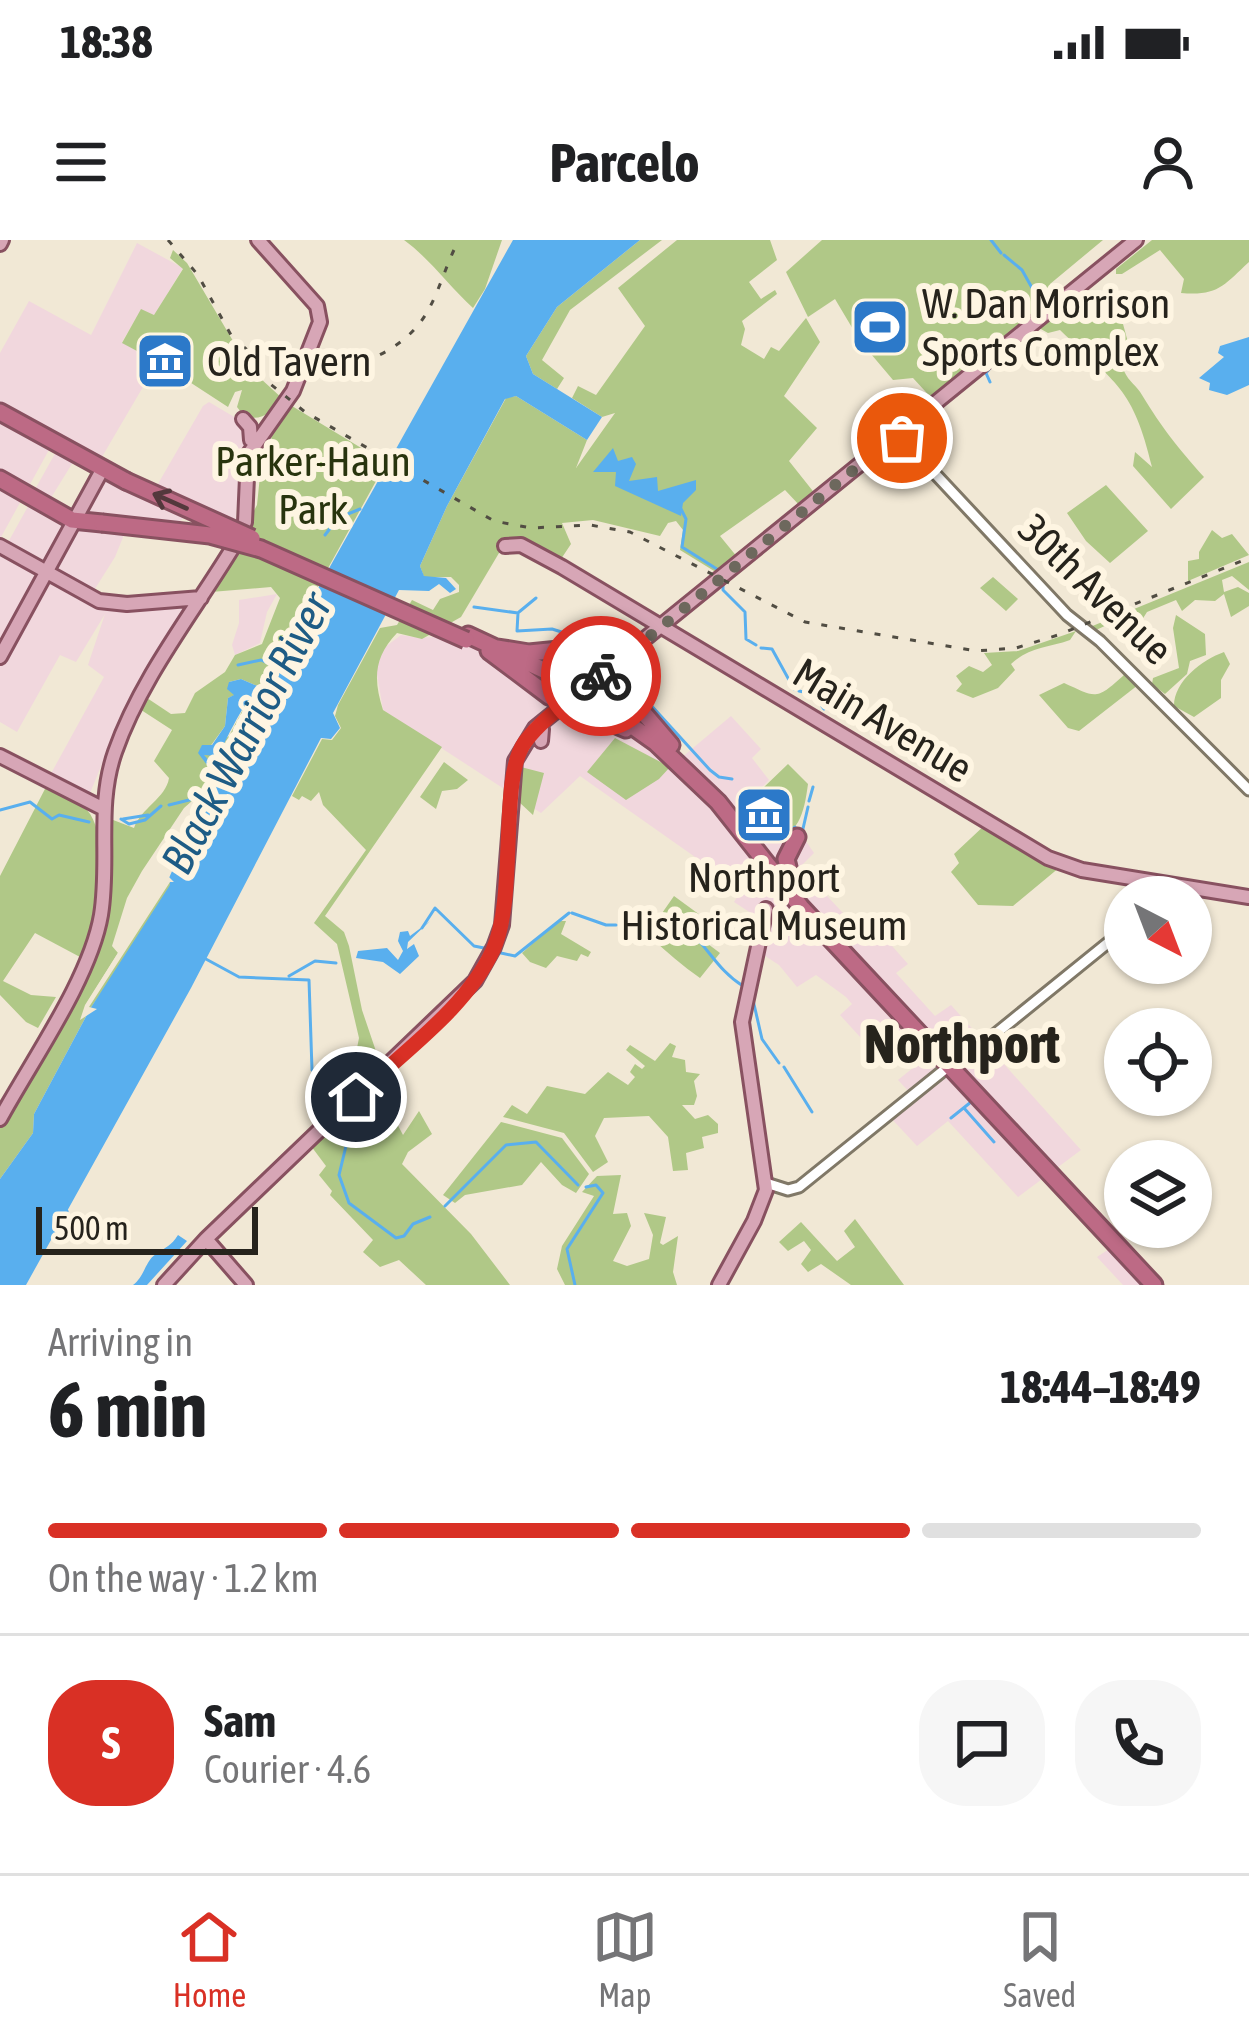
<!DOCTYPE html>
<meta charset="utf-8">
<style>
body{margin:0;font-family:"Asap Condensed",sans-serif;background:#f6f6f6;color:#202124;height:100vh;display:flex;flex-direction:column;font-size:45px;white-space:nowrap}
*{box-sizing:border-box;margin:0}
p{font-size:39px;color:#757577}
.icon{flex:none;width:66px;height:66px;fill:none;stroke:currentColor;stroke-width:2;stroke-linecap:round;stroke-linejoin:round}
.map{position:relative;height:1045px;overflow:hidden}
.side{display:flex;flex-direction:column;background:#fff;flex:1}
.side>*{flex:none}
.needle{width:78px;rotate:138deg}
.fabs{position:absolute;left:1104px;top:636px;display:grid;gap:24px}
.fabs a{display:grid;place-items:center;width:108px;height:108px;border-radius:50%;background:#fff;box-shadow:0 3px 9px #0004;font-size:60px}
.scale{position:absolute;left:36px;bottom:30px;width:222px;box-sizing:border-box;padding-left:12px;border:6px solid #26231c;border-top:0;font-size:33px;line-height:42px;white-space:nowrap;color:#26231c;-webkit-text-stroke:9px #fef5e2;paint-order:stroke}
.pin{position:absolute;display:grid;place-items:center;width:102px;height:102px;color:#fff;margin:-51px;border:6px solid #fff;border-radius:50%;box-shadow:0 3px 12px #0007}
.courier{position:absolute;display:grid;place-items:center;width:120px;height:120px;margin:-60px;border:9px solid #d93025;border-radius:50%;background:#fff;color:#222;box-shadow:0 3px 15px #0007}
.summary em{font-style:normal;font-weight:700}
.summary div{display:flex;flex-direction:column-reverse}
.summary{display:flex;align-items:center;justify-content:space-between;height:204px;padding:0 48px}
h1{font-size:78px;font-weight:700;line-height:90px}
.bar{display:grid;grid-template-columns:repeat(4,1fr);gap:18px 12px;align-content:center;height:144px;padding:0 48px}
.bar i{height:15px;border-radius:9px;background:#e0e0e0}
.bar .selected{background:#d93025}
.bar p{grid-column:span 4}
.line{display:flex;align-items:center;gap:30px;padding:0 48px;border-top:3px solid #e0e0e0}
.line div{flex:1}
.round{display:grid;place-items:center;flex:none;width:126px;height:126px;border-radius:48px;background:#f6f6f6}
.status{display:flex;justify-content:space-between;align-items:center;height:84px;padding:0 60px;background:#fff;direction:ltr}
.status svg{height:33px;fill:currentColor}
header{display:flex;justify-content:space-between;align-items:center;height:156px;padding:0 48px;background:#fff;font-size:54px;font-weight:700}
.tabs{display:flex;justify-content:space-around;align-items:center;height:168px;border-top:3px solid #e0e0e0;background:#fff;font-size:33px;color:#757577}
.tabs a{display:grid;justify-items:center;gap:6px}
.tabs .selected{color:#d93025}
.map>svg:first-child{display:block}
</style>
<div class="status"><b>18:38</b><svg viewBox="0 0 49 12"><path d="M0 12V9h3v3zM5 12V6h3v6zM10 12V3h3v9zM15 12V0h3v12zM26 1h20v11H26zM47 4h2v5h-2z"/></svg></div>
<header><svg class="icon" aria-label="menu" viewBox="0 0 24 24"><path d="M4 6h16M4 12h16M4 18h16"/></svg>Parcelo<svg class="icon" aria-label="person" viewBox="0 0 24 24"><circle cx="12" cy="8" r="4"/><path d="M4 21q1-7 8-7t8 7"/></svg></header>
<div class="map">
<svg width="1249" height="1045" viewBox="0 0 1249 1045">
<rect width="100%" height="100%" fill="#f1e8d5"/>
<path fill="#f1d7dd" d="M 137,3 L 183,28 L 154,76 L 141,70 L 122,102 L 157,123 L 99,222 L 0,167 L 0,113 L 29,61 L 91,95 Z
M 209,162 L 241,181 L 250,199 L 240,226 L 235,286 L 187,275 L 179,282 L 135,278 L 130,280 L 115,317 L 93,352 L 52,330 L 106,235 L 155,249 L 203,166 Z
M 0,180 L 50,208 L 0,299 Z
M 57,210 L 75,219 L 49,261 L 33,253 Z
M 31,261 L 66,281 L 41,325 L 6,306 Z
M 0,309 L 106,370 L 184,366 L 185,371 L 111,502 L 90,553 L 82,556 L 48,539 L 104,437 L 88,425 L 105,374 L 76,422 L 60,415 L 17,492 L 0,482 Z
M 277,354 L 267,372 L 260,403 L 235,415 L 232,405 L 239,383 L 239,360 Z
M 401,395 L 420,398 L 445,396 L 480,407 L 539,454 L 643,497 L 674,524 L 731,476 L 761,509 L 752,518 L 769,540 L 741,569 L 764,602 L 781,600 L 799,591 L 814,613 L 800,627 L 857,688 L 869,680 L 908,724 L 896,733 L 935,776 L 951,765 L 1081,910 L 1018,957 L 948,881 L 917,906 L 889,876 L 913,856 L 898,840 L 924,819 L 907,799 L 901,803 L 892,793 L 883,795 L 875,787 L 861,798 L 840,775 L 852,764 L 846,757 L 816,735 L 797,747 L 779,725 L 756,710 L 760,679 L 734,662 L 742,650 L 580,536 L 541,573 L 383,470 L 376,428 L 384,408 Z
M 1112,1007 L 1148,1045 L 1123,1045 L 1097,1017 Z"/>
<path fill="#b0c887" d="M 404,0 L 502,0 L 485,49 L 473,68 C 449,46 429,18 404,0 Z
M 640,0 L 662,0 L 570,70 L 542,120 L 564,138 L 557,149 L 533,134 L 526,116 L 557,67 Z
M 677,0 L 770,0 L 777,20 L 749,42 L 761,59 L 775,50 L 777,54 L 742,81 L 745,89 L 741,105 L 764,119 L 771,107 L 779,111 L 806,78 L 820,102 L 784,156 L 817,188 L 789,221 L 816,255 L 801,267 L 785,250 L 720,296 L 738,318 L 719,334 L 680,310 L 683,290 L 676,281 L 668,283 L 660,296 L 593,280 L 562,283 L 571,304 L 559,322 L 524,301 L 512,298 L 499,313 L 461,377 L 422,399 L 397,393 C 374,417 373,439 383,470 L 442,507 L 325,676 L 344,692 L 349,706 L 362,770 L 381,826 L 369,850 L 373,859 L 384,859 L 403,895 L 419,871 L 432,894 L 408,912 L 402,924 L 471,994 L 510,1045 L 426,1045 L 399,1020 L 380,1027 L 363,1012 L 373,1000 L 330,955 L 332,951 L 319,935 L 326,926 L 311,906 L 355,863 L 348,853 L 359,798 L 337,704 L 314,683 L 366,610 L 323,565 L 319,552 L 311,561 L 302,556 L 299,560 L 292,556 L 322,499 L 332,500 L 341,488 L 335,476 L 338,465 L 380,388 L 397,385 L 412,360 L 433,370 L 440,359 L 459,352 L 459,345 L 451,337 L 424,337 L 420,326 L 447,266 L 506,158 L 516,156 L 587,200 L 576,228 L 615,173 L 602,177 L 572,158 L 578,146 L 596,155 L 645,86 L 618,48 Z
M 822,0 L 1103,0 L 1050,44 L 1062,60 L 936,163 L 913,138 L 893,140 L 860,101 L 835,59 L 808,77 L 786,32 Z
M 1152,0 L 1249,0 L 1249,22 C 1223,46 1218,56 1181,53 L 1184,39 L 1160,10 L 1122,34 L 1116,34 L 1116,29 Z
M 173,10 L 187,23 L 249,128 L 284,160 C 272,172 261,182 244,176 L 237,167 L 242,150 L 235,152 L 228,167 L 185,139 L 193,124 L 177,115 L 167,127 L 122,103 L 141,69 L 154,75 L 183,29 L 170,18 Z
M 1084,51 L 1123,84 L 1132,117 L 1124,131 C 1129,142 1137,146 1142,155 C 1162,188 1178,208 1204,237 L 1171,269 L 1133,226 L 1135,212 L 1152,227 C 1133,147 1116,144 1060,90 L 1048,93 L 1039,88 Z
M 287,163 L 386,223 L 262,448 L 241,439 L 229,442 L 235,455 L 228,458 L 225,486 L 204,515 L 229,496 L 248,460 L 256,463 L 209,546 L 184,568 L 142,631 L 127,658 L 112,706 L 118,713 L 85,766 L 170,641 L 177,642 L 90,769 L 34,874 L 33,893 L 0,939 L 0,885 L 99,694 L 108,578 L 134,588 C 141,568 166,558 169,538 L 154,521 L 172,490 L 135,466 L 141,454 L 171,474 L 185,473 L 195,453 L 225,432 L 235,415 L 262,404 L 280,358 L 271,347 L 211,352 L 257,265 L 261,226 L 271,214 L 273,205 L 270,192 Z
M 1106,245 L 1148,291 L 1110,323 L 1086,301 L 1067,273 Z
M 1212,290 L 1222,298 L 1232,294 L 1249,315 L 1188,341 L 1188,321 L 1199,319 L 1199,312 Z
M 1249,322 L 1249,350 L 1232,336 L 1222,340 L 1224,352 L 1238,347 L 1249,353 L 1249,366 L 1231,377 L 1224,354 L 1215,361 L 1195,360 L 1182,371 L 1176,360 L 1147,372 L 1140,383 L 1125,386 L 1120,379 L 1096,390 L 1090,387 Z
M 993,337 L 1018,359 L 1006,371 L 980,348 Z
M 1176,375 L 1205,394 L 1206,415 L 1190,421 L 1187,434 L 1165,454 L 1152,444 L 1153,438 L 1179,428 L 1173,388 Z
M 1076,391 L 1070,400 C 1048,408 1029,407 1011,424 L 1015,430 L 998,448 L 973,458 L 956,451 L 962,444 L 956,436 L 969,426 L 983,432 L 992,425 L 984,413 L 1018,411 Z
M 1224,412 L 1230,424 L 1221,440 L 1221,458 L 1194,477 L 1174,466 C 1174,441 1202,420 1224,412 Z
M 1125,434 L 1130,435 L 1138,445 L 1079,491 L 1068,488 L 1039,455 L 1064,443 C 1096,457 1095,462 1125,434 Z
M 615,498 L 670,527 L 659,539 L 626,560 L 587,532 Z
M 444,522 L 468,540 L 457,549 L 442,551 L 436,569 L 420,557 Z
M 788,524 L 808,544 C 804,574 799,596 767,603 L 741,569 Z
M 521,527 L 544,533 L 533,575 L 519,562 Z
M 46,547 C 59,553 77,560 87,570 C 113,599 95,686 80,717 L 35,693 L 3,741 L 31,755 L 56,757 L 38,788 L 26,782 L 0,755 L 0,636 Z
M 987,583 L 1060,627 L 1013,666 L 978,665 L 951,632 L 959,623 L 954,614 Z
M 674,656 L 715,686 L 704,701 L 720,713 L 700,738 C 683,726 666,712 650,696 L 651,690 L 639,681 L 647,672 L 660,676 Z
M 558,681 L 566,681 L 561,694 L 591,712 L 588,717 L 581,714 L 577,721 L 557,716 L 546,728 L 530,722 L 522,713 Z
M 670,803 L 676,806 L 672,817 L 685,820 L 686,832 L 700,834 L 694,841 L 697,856 L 694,865 L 682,865 L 695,879 L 708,875 L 718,884 L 718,893 L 702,897 L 704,908 L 686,913 L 688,930 L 673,931 L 668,897 L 649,876 L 604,878 L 595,896 L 608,922 L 593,932 L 564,893 L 503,877 L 512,865 L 527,874 L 547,846 L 585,854 L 608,832 L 628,845 L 635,837 L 630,832 L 635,824 L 642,829 L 645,826 L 626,810 L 630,805 L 655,821 Z
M 501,882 L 562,898 L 589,934 L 576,953 L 562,945 L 541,922 L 522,945 L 465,955 L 455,963 L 443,955 Z
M 621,935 L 613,974 L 627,973 L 631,986 L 613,1021 L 627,1026 L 649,1019 L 653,995 L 644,973 L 666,977 L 660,1003 L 663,1005 L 678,996 L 673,1032 L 677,1045 L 565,1045 L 557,1029 L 562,1006 L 594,956 L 582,952 L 597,936 Z
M 855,979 L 904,1045 L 851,1045 L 821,1024 L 808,1032 L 801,1024 L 811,1010 L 804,1001 L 788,1011 L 779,1002 L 801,982 L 837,1021 L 855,1007 L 844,991 Z"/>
<path fill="#59afee" d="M 513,0 L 640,0 L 557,67 L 526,116 L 533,134 L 602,177 L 587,200 L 516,156 L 505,159 L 447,266 L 420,326 L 424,336 L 446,338 L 456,349 L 450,353 L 439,344 L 429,351 L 399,350 L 333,473 L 340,488 L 331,499 L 321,498 L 191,748 L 26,1045 L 0,1045 L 0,939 L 33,893 L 34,874 L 90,769 L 170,645 L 169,638 L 202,563 L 199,556 L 209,546 L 256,464 L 248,460 C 240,472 223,504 219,516 L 204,515 L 211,523 L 207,525 L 198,513 L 202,505 L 212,505 L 225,486 L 228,458 L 234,455 L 227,449 L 229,442 L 241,439 L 262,448 Z
M 1249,97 L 1249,145 L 1227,155 L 1209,150 L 1210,143 L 1199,138 L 1224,117 L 1218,113 L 1220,106 Z
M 613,208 L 618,221 L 632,217 L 636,224 L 629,241 L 657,237 L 658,251 L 696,240 L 696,250 L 683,263 L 681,276 L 615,246 L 616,232 L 593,232 Z
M 430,681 L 408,702 L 407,709 L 414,704 L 419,716 L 400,734 L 383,722 L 356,718 L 358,711 L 387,708 L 398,720 L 403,711 L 398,701 L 400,692 L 408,691 L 410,696 Z
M 178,995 L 187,1001 L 147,1045 L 133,1045 C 145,1036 145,1021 156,1014 C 166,1007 171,1006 178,995 Z"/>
<path fill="#f1e8d5" d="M 167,635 L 174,642 L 170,642 L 89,767 L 97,769 L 80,780 L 85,765 Z"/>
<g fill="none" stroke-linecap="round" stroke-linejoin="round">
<path stroke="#59afee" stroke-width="3" d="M 991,0 L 1001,13
M 1004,15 L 1022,30 L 1036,55
M 1015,106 L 1031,93
M 990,142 L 986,133 L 994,123
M 681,269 L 686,279 L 682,307 L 720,331
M 325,295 L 338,278 L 360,269
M 723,343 L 723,350 L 745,372 L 746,399 L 756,405
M 474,367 L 518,373 L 517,391 L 552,389 L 619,410
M 519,372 L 536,358
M 761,408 L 772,409 L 794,449
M 629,422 L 625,433 L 628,440 L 710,530 L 719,537 L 732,539
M 238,425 L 261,420 L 274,426
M 799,451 L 813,454 L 824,469
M 809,561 L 813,547
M 169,565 L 201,557
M 743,565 L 772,599 L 780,600 L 795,587
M 0,570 L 30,562 L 52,579 L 59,575 L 89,582
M 121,579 L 129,584 L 145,580 L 161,566
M 123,579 L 148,575
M 802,593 L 808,567
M 572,673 L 606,685 L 616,685
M 639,681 C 700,671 702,721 743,746
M 422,688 L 435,668 L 474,706 L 484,708
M 501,713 L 515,716 L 569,673
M 204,718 L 239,737 L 309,740 L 312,830 L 334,845 L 336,867
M 289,736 L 315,721 L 336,723
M 753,760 L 762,799 L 779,823
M 784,827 L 812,872
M 964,868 L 994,902
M 338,877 L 346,906 L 339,935 L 349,963 L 396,998 L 404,996 L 413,984 L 430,977
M 951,878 L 971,862
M 445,966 L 506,905 L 536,902 L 578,945
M 67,971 L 69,986 L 76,995
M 575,1045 L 567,1009 L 603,953 L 596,945 L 586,947"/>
<g stroke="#807867" stroke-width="15">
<path id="minor" d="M 898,194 L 1067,375 L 1100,401 L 1249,550
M 983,804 L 1125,689
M 766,943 L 788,950 L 799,947 L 980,801"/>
</g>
<g stroke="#885160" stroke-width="18">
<path id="major" d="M 0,4 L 2,0
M 243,179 L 250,187 L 251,200
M 0,306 L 99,361 L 127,364 L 201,358
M 505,306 L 521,305 L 562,327 L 1048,618 L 1082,630 L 1249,657
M 0,417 L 102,230
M 541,501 L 542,489
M 0,516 L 104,569
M 0,879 C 32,820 90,739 101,675 C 110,620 96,566 115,512 C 142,435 197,368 238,299 L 245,282 L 248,215 L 293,151 L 320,82 L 317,66 L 258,0
M 206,999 L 246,1045
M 164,1045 L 206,999 L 475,741 L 494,707 L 502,685 L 515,521 L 535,488 L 1136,0
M 719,1045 L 754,981 L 766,950 L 742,782 L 766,669"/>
</g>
<g stroke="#885160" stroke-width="21">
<path id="highway" d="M 0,172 L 126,241
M 0,239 L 72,280 L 102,283
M 468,395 L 565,440
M 491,407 L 529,413 L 569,409 L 606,419 L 623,417
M 489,411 L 549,456 L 626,489
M 595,416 L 671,505
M 601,464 L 656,503 L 718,562 L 801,667 L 1154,1045
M 793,648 L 786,619 L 797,597"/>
</g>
<use href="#minor" stroke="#fff" stroke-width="9"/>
<use href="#major" stroke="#d7a6b6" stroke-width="12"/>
<use href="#highway" stroke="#bd6a85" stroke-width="15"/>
<path stroke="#514d43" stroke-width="3" stroke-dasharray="6 12" stroke-linecap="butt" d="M 168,0 L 198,35 L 248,126 L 305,172 L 494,281 L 531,288 L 590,285 L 630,292 L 805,382 L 976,411 L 1016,408 L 1058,395 L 1249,318
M 244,107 C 291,149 382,131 419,84 C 438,60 444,27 459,0"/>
<g stroke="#885160" stroke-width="21" stroke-linecap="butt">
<path id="highway-bridge" d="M 126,241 L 252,298
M 102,283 L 210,295 L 261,309 L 466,400
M 565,440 L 605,462"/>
</g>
<use href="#highway-bridge" stroke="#bd6a85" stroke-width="15"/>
</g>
<defs><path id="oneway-shaft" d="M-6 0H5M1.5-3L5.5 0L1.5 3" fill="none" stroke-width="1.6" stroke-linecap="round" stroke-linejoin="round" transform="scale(3)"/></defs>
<use stroke="#53383c" href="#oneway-shaft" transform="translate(170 261) rotate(-156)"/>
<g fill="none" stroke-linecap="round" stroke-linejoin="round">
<path stroke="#6d685d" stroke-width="12" stroke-dasharray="0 21.6" d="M 601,436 L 889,201 L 898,194 L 902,198"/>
<path stroke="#d93025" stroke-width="15" d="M 356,857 C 401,813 466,769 493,710 C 518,655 498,539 525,502 C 545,475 575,458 601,436"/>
</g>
<defs>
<g id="stadium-square" transform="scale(3)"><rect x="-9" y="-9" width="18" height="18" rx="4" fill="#2c79c9" stroke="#fef5e2"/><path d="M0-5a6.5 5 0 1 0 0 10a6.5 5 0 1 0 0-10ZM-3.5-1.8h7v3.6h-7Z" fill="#fff"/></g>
<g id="museum-square" transform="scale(3)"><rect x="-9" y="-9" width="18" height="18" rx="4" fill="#2c79c9" stroke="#fef5e2"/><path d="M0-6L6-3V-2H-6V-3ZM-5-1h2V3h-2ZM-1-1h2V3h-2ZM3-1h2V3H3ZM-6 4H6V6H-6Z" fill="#fff"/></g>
</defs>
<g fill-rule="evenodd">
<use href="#stadium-square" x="880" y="87"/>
<use href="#museum-square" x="165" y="121"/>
<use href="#museum-square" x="764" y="575"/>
</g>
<g text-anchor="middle" stroke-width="12" stroke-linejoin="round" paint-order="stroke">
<g font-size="42" fill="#26231c" stroke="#fef5e2" text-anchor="start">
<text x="922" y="78">W. Dan Morrison<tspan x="922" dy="48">Sports Complex</tspan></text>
<text x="207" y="136">Old Tavern</text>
<text x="764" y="652" text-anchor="middle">Northport<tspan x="764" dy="48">Historical Museum</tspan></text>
</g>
<g font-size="42" fill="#28340e" stroke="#fef5e2">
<text x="313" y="236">Parker-Haun<tspan x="313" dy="48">Park</tspan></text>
</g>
<g font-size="42" fill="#26231c" stroke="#fef5e2">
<text transform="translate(1096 349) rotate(44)" y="15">30th Avenue</text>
<text transform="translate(883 480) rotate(31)" y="15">Main Avenue</text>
</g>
<g font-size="45" font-style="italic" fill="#1e5c85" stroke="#fef5e2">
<text transform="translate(246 493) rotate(-62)" y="16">Black Warrior River</text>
</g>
<g font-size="54" font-weight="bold" fill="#26231c" stroke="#fef5e2">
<text x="962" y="823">Northport</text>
</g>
</g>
</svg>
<div class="fabs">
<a><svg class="needle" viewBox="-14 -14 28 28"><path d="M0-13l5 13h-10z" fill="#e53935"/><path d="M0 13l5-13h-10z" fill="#757577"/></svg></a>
<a><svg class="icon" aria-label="locate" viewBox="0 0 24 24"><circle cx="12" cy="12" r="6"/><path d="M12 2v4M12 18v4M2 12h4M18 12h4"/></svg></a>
<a><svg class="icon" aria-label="layers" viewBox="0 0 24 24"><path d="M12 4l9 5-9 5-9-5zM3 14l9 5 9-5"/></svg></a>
</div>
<div class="scale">500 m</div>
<div class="pin" style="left:902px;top:198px;background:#ea580c"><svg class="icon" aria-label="bag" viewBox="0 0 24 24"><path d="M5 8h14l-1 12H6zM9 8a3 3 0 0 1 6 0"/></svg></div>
<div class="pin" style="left:356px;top:857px;background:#1f2937"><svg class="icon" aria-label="home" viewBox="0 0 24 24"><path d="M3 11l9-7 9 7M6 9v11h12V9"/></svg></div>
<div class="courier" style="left:601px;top:436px"><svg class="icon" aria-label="bike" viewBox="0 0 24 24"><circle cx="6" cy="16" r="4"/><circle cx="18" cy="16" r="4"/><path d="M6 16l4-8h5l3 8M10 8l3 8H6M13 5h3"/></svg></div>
</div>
<section class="side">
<div class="summary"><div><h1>6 min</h1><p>Arriving in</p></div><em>18:44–18:49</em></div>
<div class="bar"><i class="selected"></i><i class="selected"></i><i class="selected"></i><i></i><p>On the way · 1.2 km</p></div>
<div class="line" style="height:216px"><b class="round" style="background:#d93025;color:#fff">S</b><div><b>Sam</b><p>Courier · 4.6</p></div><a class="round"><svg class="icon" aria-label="chat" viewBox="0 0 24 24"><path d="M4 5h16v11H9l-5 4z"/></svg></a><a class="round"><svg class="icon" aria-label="phone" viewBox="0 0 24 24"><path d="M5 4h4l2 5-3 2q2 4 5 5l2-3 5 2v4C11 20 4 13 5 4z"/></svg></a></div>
</section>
<nav class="tabs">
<a class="selected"><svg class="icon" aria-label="home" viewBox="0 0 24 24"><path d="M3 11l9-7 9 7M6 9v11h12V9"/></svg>Home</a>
<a><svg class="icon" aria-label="map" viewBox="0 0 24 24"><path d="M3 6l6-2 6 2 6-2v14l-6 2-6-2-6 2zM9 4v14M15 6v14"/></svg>Map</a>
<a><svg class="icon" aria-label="saved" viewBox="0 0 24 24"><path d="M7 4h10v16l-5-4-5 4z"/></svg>Saved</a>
</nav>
